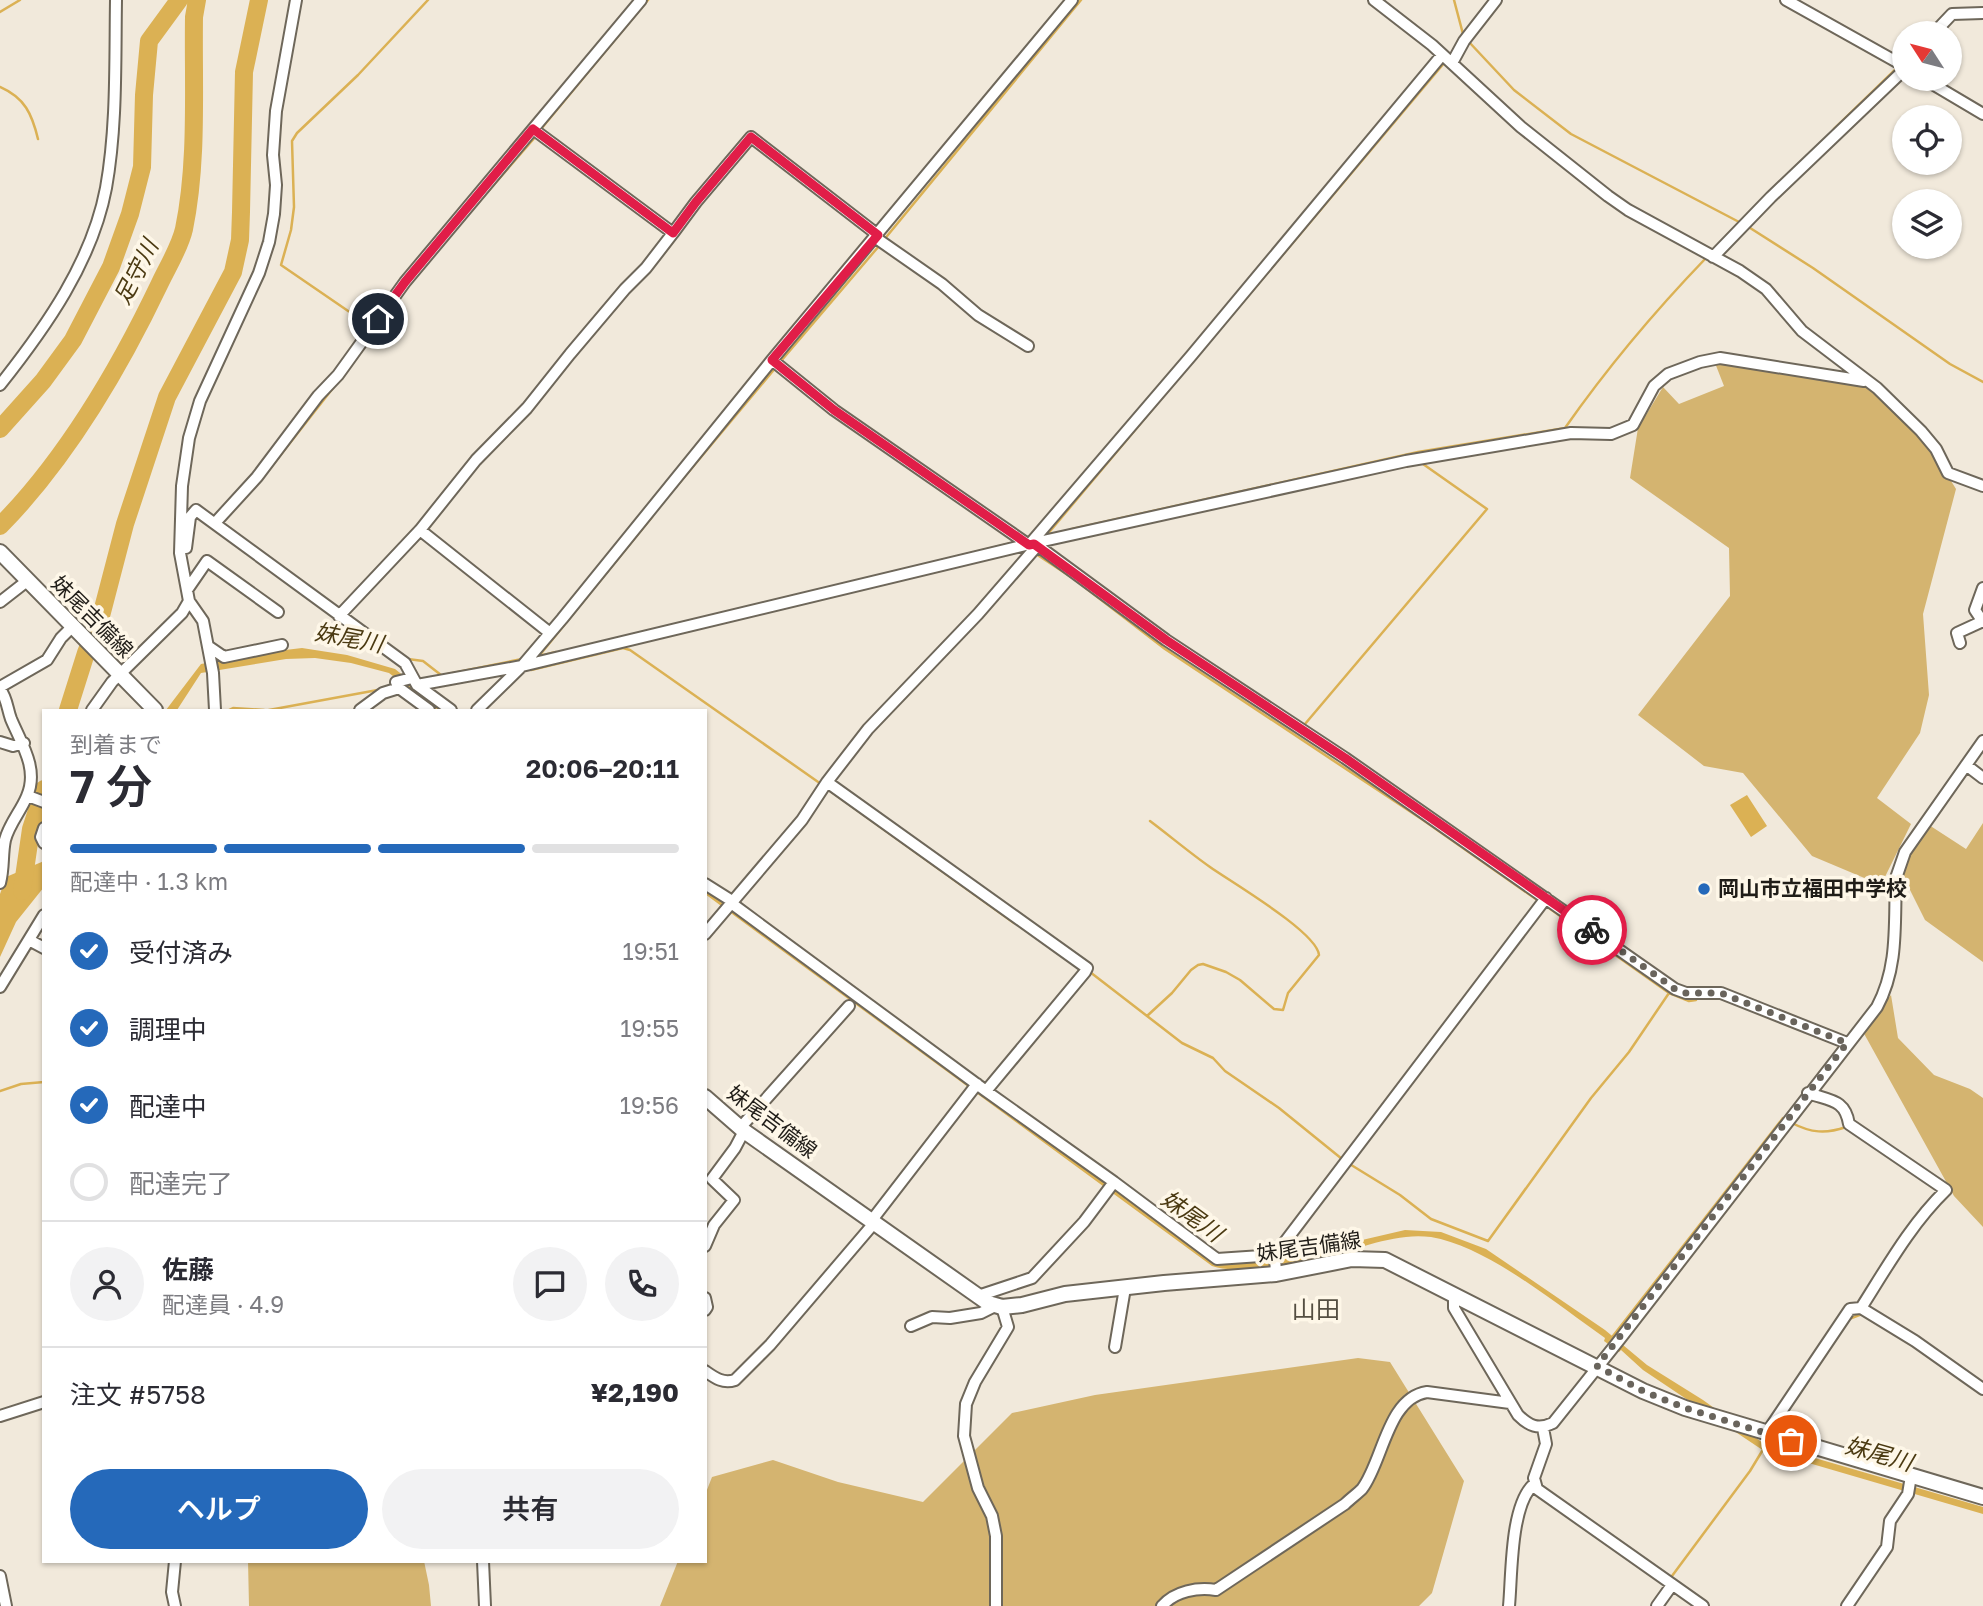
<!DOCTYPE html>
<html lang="ja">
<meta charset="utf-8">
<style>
body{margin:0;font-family:"Golos Text","Noto Sans JP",sans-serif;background:#f2f2f3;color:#2b2b33;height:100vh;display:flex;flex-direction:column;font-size:26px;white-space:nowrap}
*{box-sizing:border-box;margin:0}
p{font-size:23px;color:#7c7c81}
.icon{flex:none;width:38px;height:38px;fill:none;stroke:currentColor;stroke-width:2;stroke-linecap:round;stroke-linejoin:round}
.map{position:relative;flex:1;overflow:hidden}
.drawer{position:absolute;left:42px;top:709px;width:665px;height:854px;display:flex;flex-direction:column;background:#fff;border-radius:0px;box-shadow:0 2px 5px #0004}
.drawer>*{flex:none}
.needle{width:46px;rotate:306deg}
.fabs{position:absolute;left:1892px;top:21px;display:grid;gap:14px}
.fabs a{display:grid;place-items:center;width:70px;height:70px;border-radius:50%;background:#fff;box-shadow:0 2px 5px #0004;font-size:35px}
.pin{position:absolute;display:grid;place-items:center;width:60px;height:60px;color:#fff;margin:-30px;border:4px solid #fff;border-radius:50%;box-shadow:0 2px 7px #0007}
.courier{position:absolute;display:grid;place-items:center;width:70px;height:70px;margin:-35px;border:5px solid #e11d48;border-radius:50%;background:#fff;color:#222;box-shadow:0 2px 9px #0007}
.head em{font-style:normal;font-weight:600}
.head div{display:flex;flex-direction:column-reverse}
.head{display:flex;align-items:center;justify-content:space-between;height:119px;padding:0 28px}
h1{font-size:46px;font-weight:600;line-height:52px}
.bar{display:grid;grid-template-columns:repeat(4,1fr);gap:10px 7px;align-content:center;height:84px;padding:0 28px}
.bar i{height:9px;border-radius:5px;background:#e1e1e2}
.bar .on{background:#2569ba}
.bar p{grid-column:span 4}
.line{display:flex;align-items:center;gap:18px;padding:0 28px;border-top:2px solid #e1e1e2}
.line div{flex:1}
.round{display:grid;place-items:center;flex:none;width:74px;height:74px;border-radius:37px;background:#f2f2f3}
ol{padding:0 28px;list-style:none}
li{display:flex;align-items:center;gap:21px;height:77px}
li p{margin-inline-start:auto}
li .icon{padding:7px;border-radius:50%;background:#2569ba;color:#fff;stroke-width:4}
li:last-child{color:#7c7c81}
li i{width:38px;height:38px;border:4px solid #e1e1e2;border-radius:50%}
.button{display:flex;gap:14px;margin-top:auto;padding:14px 28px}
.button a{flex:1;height:80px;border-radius:42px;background:#2569ba;color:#fff;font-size:28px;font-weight:600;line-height:80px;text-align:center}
.button a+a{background:#f2f2f3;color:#2b2b33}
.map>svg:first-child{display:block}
</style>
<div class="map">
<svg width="1983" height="1606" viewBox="0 0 1983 1606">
<rect width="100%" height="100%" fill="#f1e9db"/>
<path fill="#d4b470" d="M 1715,363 L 1863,383 L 1927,442 L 1956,489 L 1923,614 L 1929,695 L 1920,733 L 1877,798 L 1911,824 L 1881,885 L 1812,856 L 1743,773 L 1704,766 L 1638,715 L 1730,596 L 1729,548 L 1630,478 L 1638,428 L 1663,387 L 1679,404 L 1724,386 Z
M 1983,823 L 1983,962 L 1925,920 L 1900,870 L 1929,825 L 1966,849 Z
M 1891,995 L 1898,1038 L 1934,1075 L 1970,1089 L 1983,1098 L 1983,1227 L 1954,1196 L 1862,1030 Z
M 1358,1358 L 1390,1362 L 1464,1481 L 1432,1593 L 1419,1606 L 660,1606 L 678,1561 L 705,1561 L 705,1495 L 712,1477 L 773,1460 L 838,1482 L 923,1502 L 1012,1413 L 1095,1395 Z
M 248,1561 L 424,1561 L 429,1585 L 431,1606 L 249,1606 Z"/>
<path fill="#dbb154" d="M 302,648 L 347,655 L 395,669 L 447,710 L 437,710 L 389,673 L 351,663 L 315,658 L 286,659 L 201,673 L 177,710 L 166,710 L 201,664 L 260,653 Z
M 1747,795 L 1767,826 L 1751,837 L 1730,805 Z
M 44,861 L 44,887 L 16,922 L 0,957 L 0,894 L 6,877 Z
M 705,886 L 1217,1260 L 1289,1257 L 1405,1230 L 1441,1232 L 1486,1249 L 1605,1330 L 1647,1365 L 1703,1400 L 1763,1443 L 1983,1507 L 1983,1514 L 1761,1449 L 1643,1370 L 1621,1350 L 1619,1352 L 1604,1341 L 1605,1338 C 1557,1305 1489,1247 1431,1237 C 1395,1232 1357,1250 1322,1258 C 1300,1263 1277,1266 1254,1268 C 1239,1269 1226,1271 1212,1266 L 728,911 L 705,894 Z"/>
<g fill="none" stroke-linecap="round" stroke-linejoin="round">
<path stroke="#dbb154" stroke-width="2.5" d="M 1454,0 L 1463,34
M 0,12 L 20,0
M 1927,33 L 1949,11
M 1469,42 L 1514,90 L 1571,134 L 1741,223
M 0,87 C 25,98 32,114 38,139
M 541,129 L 648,0
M 1834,129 L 1899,66
M 1747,226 L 1813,268 L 1950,364 L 1983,382
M 452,233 L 537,135
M 1727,235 L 1747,215
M 883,241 L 1081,0
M 665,252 L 678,235
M 389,313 L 412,281
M 370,326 L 281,265 L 291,230 L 294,207 L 292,141 L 297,133 L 358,75 L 428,0
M 1195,359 L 1445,62
M 781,361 L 879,246
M 268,471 L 333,388
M 676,487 L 777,366
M 1072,529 L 1418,452 L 1565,428 C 1607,368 1655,311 1706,258
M 1046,536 L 1188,367
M 1036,554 L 1074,579 L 1165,649 L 1423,820 L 1540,902
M 893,572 L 1016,542
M 396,650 L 408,659 L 423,661 L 441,675
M 539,656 L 652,517
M 539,656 L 556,652
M 531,670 L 623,648 L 630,650 L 821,784
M 443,675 L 522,659
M 229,710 L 233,708 L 264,710
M 269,710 L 383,689
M 1305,724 L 1487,509 L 1423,464
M 826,788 L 1014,923
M 1546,906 L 1669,993 L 1689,1001 L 1696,1000
M 1090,972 L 1182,1043 L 1213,1058 L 1225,1071 L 1279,1108 L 1342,1159
M 1147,1016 L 1172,993 L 1191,970 L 1198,965 L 1203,964 L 1226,972 L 1240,980 L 1274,1009 L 1283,1010 L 1288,993 L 1319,955 C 1317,932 1231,882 1210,867 C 1190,853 1170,836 1150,821
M 0,1091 L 21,1084 L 44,1082
M 1792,1123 C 1811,1133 1826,1134 1846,1127
M 1348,1163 L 1400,1195 L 1431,1219 L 1488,1241 L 1591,1098 L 1629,1052 L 1669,993
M 1849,1319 L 1862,1314
M 1613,1336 L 1783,1118
M 1669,1580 L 1750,1471 L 1767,1443"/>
<path stroke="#dbb154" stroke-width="18" d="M 0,429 L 43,381 L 73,340 L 111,267 L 130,214 L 142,167 L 144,95 L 149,41 L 179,0
M 0,526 C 68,457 119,369 160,283 C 168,266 180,247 184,229 C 198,161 193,87 194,17 L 197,0
M 68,710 L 86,653 L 101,616 L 125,524 L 167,397 L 233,272 L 240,240 L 241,212 L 244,72 L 259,0
M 22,891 L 31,829 L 44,789"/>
<g stroke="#6e675a" stroke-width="14">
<path id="minor" d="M 1374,0 L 1432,45 L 1521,127 L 1608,196 L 1628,210 L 1740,271 L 1766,289 L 1802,331 L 1877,388 L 1921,431 L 1936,449 L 1948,473 L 1983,486
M 1786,0 L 1904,66
M 1934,33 L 1952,14 L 1983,13
M 1452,63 L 1464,41 L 1496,0
M 1924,79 L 1983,114
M 533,129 L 673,233 L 696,202 L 751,137 L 878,235
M 876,238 L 942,284 L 978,315 L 1028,346
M 1713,257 L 1771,197 L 1904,70
M 772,360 L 834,410 L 1029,545
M 0,385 C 46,327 92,262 106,188 C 117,127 115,62 116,0
M 215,523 L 257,477 L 318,396 L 338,375 L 405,282 L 641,0
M 420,530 L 550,633
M 1034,543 L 1166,640 L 1345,758 L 1675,989 L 1686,993 L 1721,993 L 1847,1043
M 1029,545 L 1191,356 L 1442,55
M 186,548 L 190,517 L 196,510 L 405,663 L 417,685 L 451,710
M 1983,588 L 1975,610 L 1983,622
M 187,590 L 207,561 L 278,612
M 0,602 L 27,581
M 339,616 L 420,530 L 476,460 L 527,408 L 570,354 L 625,289 L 646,268 L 673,233
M 1960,643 L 1957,633 L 1983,621
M 208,646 L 224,657 L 282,645
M 412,678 L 396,682 L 399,688 L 429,710
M 417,685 L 522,666 L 1034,543 L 1406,461 L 1571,433 L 1611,434 L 1633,425 L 1654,386 L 1668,374 L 1700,362 L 1720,358 L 1864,381
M 0,687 L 47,660 L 61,638 L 73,626
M 0,689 C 7,698 7,708 11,719 C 21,743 39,769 27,796 C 21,811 9,824 5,840 C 2,854 4,868 0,883
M 92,710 L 112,682 L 182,613 L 189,601
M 215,710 L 213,673 L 203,621 L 189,601 L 180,553 L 182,486 L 189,438 L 200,401 L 259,273 L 269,242 L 274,214 L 276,185 L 273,155 L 276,111 L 296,0
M 360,710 L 383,693 L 399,688
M 477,710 L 522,666 L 562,619 L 772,360 L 1072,0
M 0,742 L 13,746 L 24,743
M 1966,765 L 1983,778
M 28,796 L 44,802
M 44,828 L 41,837 L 44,843
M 705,884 L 732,901
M 731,903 L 986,1091 L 1085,972 L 1087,968 L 827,782
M 705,934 L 802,820 L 827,782 L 868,729 L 978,614 L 1037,546
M 29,940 L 44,948
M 0,987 L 44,915
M 986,1091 L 1114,1182 L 1217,1259 L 1275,1255
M 1808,1093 C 1830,1101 1845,1099 1849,1124 L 1946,1190 C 1911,1224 1887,1267 1861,1308
M 740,1128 L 849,1006
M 872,1220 L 977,1084
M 705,1246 L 714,1225 L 734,1200 L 712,1179 L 735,1148 L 744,1131
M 1276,1274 L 1275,1255 L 1546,898
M 978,1296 L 1032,1278 L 1084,1222 L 1114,1182
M 1454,1296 L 1454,1308 L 1518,1415 C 1529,1426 1538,1430 1553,1423 L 1620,1339 L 1877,1007 C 1899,966 1894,923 1896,878 L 1905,852 L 1983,741
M 705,1298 L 707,1307 L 705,1310
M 911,1326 L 932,1317 L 950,1318 L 981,1313 L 995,1306
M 1115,1347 L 1125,1288
M 705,1371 C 715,1378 723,1384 735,1380 L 770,1345 L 875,1222
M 0,1416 L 44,1402
M 1543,1428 L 1546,1444 L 1534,1478 L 1537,1489 L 1703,1606
M 1766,1434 L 1850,1309 L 1861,1308 L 1915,1341 L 1983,1389
M 483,1561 L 485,1606
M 0,1576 L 6,1606
M 175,1606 L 172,1592 L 175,1561
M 996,1606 L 996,1536 L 992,1516 L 978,1488 L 964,1436 L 966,1404 L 975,1382 L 1008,1327 L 1002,1307
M 1162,1606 C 1175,1591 1198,1587 1216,1590 L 1345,1504 C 1350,1499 1357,1494 1362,1489 C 1383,1462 1387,1398 1427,1392 L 1510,1403
M 1509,1606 C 1512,1575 1510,1505 1534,1484
M 1657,1606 L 1672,1585
M 1847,1606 L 1887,1547 L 1890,1521 L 1908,1494 L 1911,1476"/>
</g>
<g stroke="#6e675a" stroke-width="18">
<path id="major" d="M 0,552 L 155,710
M 705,1097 L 744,1131 L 978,1296 L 988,1303 L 1002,1307 L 1022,1305 L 1065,1294 L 1164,1283 L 1276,1274 L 1352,1259 L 1385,1260 L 1643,1391 L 1685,1408 L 1983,1497"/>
</g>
<use href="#minor" stroke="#fff" stroke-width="10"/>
<use href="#major" stroke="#fff" stroke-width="14"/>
</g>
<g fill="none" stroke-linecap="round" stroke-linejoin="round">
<path stroke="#69645c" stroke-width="7" stroke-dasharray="0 12.6" d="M 1592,930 L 1675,989 L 1686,993 L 1721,993 L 1847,1043 L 1597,1366 L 1643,1391 L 1685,1408 L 1791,1441"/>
<path stroke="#e11d48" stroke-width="9" d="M 378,319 L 405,282 L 533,129 L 673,233 L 696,202 L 751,137 L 878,235 L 772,360 L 834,410 L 1029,545 L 1034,544 L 1166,640 L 1345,758 L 1592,930"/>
</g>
<circle fill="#2569ba" stroke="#fef7e8" stroke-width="2.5" cx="1704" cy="889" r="7"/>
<g text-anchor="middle" stroke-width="7" stroke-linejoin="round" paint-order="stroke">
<g font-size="21" fill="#201d18" stroke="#fef7e8">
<text transform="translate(92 617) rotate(45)" y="7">妹尾吉備線</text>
<text transform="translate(772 1122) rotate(37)" y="7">妹尾吉備線</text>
<text transform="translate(1309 1247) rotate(-8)" y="7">妹尾吉備線</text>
</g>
<g font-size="21" font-weight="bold" fill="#201d18" stroke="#fef7e8" text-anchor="start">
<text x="1718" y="896">岡山市立福田中学校</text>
</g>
<g font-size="23" font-style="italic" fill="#4b3a12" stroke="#fef7e8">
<text transform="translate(136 272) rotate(-63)" y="8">足守川</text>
<text transform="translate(349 638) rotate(11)" y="8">妹尾川</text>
<text transform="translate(1192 1216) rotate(36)" y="8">妹尾川</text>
<text transform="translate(1879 1454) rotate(16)" y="8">妹尾川</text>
</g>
<g font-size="24" fill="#554f42" stroke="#fef7e8">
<text x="1316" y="1318">山田</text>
</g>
</g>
</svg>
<div class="fabs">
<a><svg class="needle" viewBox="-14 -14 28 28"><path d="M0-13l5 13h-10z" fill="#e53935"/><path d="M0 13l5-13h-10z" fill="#7c7c81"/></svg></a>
<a><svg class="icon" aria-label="locate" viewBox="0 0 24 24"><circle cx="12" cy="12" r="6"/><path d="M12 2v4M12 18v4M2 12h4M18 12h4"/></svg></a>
<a><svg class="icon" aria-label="layers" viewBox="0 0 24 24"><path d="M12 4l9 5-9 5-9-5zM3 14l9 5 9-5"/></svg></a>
</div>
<div class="pin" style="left:1791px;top:1441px;background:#ea580c"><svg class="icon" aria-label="bag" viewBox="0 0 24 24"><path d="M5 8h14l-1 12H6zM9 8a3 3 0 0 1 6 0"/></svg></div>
<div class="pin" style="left:378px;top:319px;background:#1f2937"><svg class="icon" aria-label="home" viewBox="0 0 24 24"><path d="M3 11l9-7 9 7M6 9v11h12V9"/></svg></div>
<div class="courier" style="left:1592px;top:930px"><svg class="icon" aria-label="bike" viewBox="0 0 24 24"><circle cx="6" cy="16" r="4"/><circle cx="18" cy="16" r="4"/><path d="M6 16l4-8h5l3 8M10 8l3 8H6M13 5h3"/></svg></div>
<section class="drawer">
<div class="head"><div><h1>7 分</h1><p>到着まで</p></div><em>20:06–20:11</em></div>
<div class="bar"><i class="on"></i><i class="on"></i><i class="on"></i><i></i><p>配達中 · 1.3 km</p></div>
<ol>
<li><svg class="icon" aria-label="check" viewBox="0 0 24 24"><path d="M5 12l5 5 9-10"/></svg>受付済み<p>19:51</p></li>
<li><svg class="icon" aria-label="check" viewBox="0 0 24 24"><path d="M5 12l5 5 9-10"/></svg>調理中<p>19:55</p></li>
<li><svg class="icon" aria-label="check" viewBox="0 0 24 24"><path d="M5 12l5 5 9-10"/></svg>配達中<p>19:56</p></li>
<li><i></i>配達完了</li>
</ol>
<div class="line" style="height:126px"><a class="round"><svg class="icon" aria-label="person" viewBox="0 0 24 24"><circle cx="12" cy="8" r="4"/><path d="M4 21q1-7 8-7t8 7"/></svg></a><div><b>佐藤</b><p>配達員 · 4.9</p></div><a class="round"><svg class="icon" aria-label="chat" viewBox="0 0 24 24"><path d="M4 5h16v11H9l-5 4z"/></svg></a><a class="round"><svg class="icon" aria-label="phone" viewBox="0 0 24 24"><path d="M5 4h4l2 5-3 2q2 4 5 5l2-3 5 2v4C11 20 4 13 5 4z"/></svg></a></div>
<div class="line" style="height:91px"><div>注文 #5758</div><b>¥2,190</b></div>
<div class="button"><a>ヘルプ</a><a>共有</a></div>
</section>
</div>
